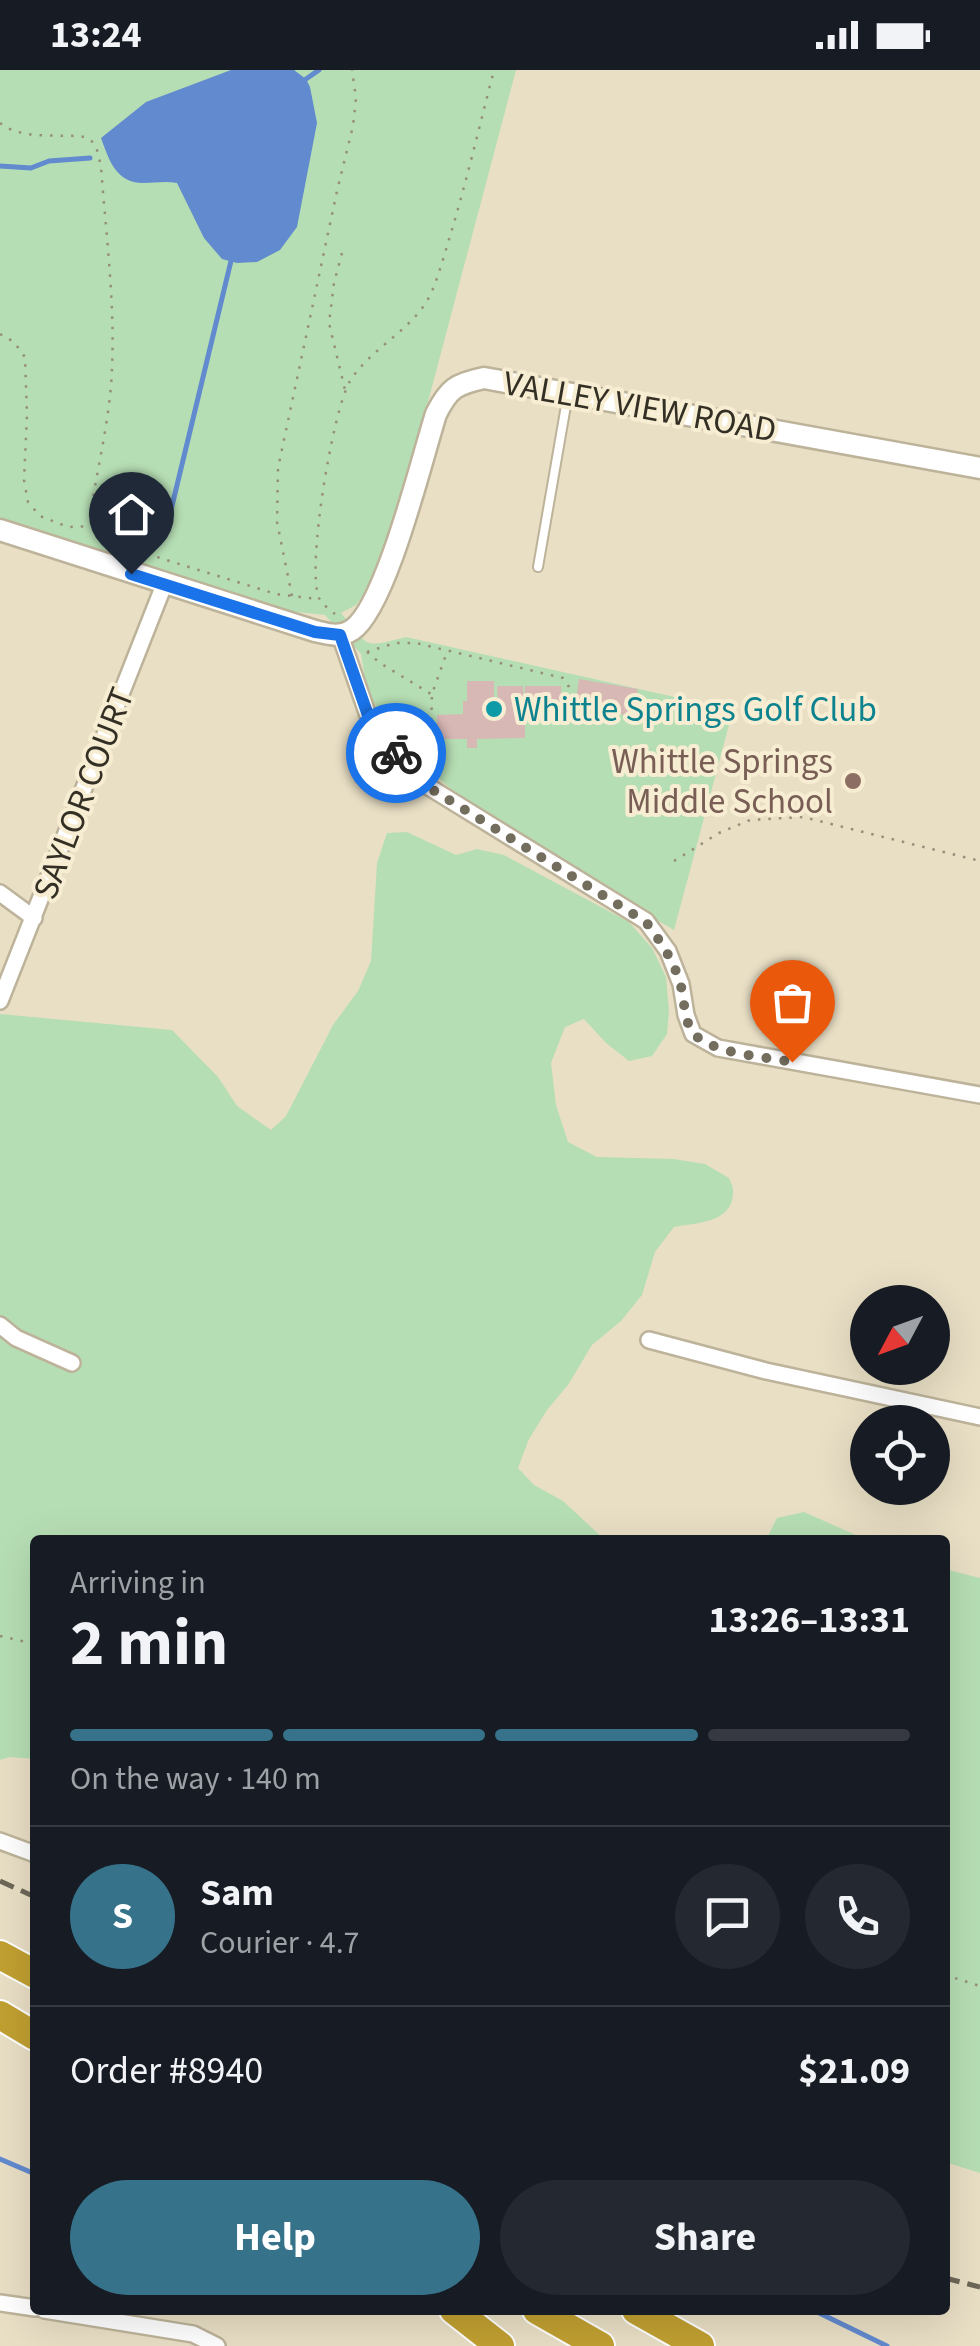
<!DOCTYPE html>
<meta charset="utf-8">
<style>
body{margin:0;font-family:"Source Sans 3",sans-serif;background:#242831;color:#f1f3f6;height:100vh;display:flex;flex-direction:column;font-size:38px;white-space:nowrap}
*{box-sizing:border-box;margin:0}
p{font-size:32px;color:#9ea1a6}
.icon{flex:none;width:55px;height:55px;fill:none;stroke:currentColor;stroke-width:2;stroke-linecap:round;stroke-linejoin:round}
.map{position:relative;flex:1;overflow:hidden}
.details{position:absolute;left:30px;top:1465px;width:920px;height:780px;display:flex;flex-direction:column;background:#171b24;border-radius:10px;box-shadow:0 10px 40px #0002}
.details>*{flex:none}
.needle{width:65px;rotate:229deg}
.controls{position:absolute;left:850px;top:1215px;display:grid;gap:20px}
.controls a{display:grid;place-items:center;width:100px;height:100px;border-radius:50%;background:#171b24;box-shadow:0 10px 40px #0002;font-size:50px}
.pin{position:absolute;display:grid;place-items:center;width:85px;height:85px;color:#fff;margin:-102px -42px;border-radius:50% 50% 50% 0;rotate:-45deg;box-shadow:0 0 10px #0007}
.pin .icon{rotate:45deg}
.courier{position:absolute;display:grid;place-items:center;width:100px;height:100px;margin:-50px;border:8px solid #1a73e8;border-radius:50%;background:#fff;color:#222;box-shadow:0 2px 12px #0007}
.summary em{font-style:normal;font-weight:700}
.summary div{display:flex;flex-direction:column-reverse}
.summary{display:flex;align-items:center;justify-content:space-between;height:170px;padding:0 40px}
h1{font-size:65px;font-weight:700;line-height:75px}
.bar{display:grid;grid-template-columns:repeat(4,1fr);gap:15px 10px;align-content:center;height:120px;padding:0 40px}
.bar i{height:12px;border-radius:8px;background:#363941}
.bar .selected{background:#367289}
.bar p{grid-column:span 4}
.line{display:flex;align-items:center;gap:25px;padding:0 40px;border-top:2px solid #363941}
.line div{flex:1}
.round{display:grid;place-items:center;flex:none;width:105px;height:105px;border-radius:52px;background:#242831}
.action{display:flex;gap:20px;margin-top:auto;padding:20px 40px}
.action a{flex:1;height:115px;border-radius:60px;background:#367289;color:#fff;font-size:40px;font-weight:700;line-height:115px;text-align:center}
.action a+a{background:#242831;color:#f1f3f6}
.status{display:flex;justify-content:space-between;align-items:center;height:70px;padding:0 50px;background:#171b24;direction:ltr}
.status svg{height:28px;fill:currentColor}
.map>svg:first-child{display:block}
</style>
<div class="status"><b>13:24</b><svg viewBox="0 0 49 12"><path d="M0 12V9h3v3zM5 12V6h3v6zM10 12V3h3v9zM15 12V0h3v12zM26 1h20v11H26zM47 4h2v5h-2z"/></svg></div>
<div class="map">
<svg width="980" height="2276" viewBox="0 0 980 2276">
<rect width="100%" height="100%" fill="#e9dfc5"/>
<path fill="#b6deb4" d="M 0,0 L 516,0 L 415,381 L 384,485 L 366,521 L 356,535 L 341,543 C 370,578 362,578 406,567 L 733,640 L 674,860 L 481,746 L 405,678 L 377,638 L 366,615 L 361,584 L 325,545 L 287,541 L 244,529 L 0,448 Z
M 407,762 L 456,785 L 477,779 L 504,785 L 629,852 L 652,878 L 666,907 L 669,941 L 667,964 L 652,986 L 629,991 L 606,973 L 584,949 L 565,957 L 551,993 L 556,1035 L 568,1072 L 597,1087 L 674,1089 L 705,1094 L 729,1108 C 731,1113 734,1118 733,1124 C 732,1153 695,1153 674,1157 L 655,1182 L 642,1225 L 621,1251 L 592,1275 L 568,1315 L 547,1340 L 529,1369 L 518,1398 L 534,1415 L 563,1431 L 605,1470 L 35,1470 L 35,1689 L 10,1687 L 0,1690 L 0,944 L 172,960 L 218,1007 L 237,1036 L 271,1060 L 286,1046 L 333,955 L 358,921 L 371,891 L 377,793 L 387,763 Z
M 804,1442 L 867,1470 L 766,1470 L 777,1448 Z
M 945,1499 L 980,1508 L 980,2103 L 945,2092 Z"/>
<path fill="#628ace" d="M 231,0 L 294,0 L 306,9 L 310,17 L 317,53 L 297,157 L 280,180 L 257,192 L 237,193 L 222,189 L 204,168 L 177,113 C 165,111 156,113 143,113 C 116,113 109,90 101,68 L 146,32 Z"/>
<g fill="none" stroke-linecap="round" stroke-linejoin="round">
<path stroke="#628ace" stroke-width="5" d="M 306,9 L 319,0
M 0,96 L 31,98 L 49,91 L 90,88
M 165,465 L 231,191
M 0,2089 L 35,2104
M 813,2240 L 887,2276"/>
</g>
<path fill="#d8b8b4" d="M 579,609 L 638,619 L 633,646 L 575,637 Z
M 467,611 L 494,611 L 494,634 L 498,634 L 497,616 L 523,616 L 524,634 L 525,616 L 561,616 L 562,643 L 525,643 L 525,668 L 477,669 L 477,678 L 467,678 L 467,669 L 437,669 L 437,645 L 463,644 L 463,631 L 467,631 Z"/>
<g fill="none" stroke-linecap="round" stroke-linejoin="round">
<g stroke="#bdb39a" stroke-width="12">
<path id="service" d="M 538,497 L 568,324"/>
</g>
<g stroke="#bdb39a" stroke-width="20">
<path id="minor" d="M 340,565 L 370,651 L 398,686 L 429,717 L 646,851 L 668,881 L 681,914 L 686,945 L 693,964 L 718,978 L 980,1025
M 0,823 L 34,848
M 0,931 L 164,515
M 0,1255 L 16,1268 L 72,1293
M 649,1270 L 766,1301 L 980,1347
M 0,1771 L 35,1784
M 0,2233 L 35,2238
M 44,2240 L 193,2264 L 217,2276"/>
</g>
<g stroke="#bdb39a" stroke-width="25">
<path id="tertiary" d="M 0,460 L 315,561 C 328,564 340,568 352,560 C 386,537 422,388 436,344 C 449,318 456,314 484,308 L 980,398"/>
</g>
<g stroke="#fff" stroke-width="32">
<path id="motorway" d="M 0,1885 L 35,1904
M 0,1945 L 35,1966
M 454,2240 L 500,2276
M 537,2240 L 600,2276
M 636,2240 L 700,2276"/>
</g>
<path stroke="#968e7c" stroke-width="2.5" stroke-dasharray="2.5 8" stroke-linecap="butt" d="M 0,53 C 23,71 58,63 85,67 C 98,72 98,85 101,97 C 106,164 115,232 112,299 C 110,351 96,402 89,454
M 342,183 L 334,213 L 329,253 L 345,320
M 0,264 L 14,272 L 25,287 L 27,345 L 24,410 L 28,432 L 40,446 L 68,457 L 97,456 L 129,474 L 160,488 L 276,524 L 318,529
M 292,526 L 277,452 L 278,398 L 337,121 L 353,56 L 356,28 L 352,0
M 335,544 C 330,540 322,534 319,528 C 306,498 333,339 350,311 C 372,276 416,259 432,221 C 440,202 445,182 451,163 C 467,109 480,54 494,0
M 367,582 L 395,573 L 416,573 L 563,608 L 569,617 L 571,651
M 367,582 L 380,593 L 431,624
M 438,700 L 430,691 L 432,624 L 447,582
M 674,791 L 719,763 L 750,750 L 803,747 L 980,791
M 0,1566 L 35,1574
M 945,1905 L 980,1916"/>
<use href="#service" stroke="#fff" stroke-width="8"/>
<use href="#minor" stroke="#fff" stroke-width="15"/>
<use href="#tertiary" stroke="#fff" stroke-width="20"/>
<use href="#motorway" stroke="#c1a031" stroke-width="28"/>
<path stroke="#6d6758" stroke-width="5" stroke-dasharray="15 8" stroke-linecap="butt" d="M 0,1811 L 35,1827
M 945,2208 L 980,2217"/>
</g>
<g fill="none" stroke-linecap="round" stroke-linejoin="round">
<path stroke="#736d5d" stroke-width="10" stroke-dasharray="0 18" d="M 396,683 L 428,717 L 646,852 C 660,871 673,889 680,913 C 685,928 683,953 695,965 C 715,984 766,987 792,992"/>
<path stroke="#1a73e8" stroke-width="12" d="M 131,504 L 315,562 L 340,565 L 370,651 L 396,683"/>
</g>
<circle fill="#0f9aa8" stroke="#f7edd2" stroke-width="4" cx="494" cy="639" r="10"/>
<circle fill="#8d6e63" stroke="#f7edd2" stroke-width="4" cx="853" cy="711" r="10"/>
<g text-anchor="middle" stroke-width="8" stroke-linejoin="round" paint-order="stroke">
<g font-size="35" fill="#332f25" stroke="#f7edd2">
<text transform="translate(640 336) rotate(10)" y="12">VALLEY VIEW ROAD</text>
<text transform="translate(83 723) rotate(-69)" y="12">SAYLOR COURT</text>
</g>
<g font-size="35" fill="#0d838f" stroke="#f7edd2" text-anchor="start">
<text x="514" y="651">Whittle Springs Golf Club</text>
</g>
<g font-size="35" fill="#785e54" stroke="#f7edd2" text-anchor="end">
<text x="833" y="703">Whittle Springs<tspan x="833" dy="40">Middle School</tspan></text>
</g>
</g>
</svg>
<div class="controls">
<a><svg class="needle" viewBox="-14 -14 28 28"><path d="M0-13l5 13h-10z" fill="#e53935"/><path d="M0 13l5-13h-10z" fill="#9ea1a6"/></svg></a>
<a><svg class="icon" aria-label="locate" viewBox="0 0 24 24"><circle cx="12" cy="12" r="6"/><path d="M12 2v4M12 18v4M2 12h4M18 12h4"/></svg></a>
</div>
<div class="pin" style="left:792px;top:992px;background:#ea580c"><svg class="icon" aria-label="bag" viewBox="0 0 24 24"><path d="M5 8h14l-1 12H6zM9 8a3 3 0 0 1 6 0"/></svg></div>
<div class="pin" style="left:131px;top:504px;background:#1f2937"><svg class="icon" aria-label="home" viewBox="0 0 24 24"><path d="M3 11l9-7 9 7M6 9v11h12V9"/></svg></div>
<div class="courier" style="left:396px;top:683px"><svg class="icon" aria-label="bike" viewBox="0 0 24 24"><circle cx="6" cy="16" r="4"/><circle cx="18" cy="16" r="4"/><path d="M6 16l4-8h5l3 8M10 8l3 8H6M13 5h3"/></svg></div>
<section class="details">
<div class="summary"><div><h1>2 min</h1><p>Arriving in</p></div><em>13:26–13:31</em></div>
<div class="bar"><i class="selected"></i><i class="selected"></i><i class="selected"></i><i></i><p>On the way · 140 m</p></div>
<div class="line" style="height:180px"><b class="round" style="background:#367289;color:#fff">S</b><div><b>Sam</b><p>Courier · 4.7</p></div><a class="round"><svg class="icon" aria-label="chat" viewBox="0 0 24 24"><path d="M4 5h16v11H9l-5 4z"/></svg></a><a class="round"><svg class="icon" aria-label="phone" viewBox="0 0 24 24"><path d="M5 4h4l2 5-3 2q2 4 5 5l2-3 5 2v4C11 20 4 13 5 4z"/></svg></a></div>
<div class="line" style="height:130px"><div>Order #8940</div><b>$21.09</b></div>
<div class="action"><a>Help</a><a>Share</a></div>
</section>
</div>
